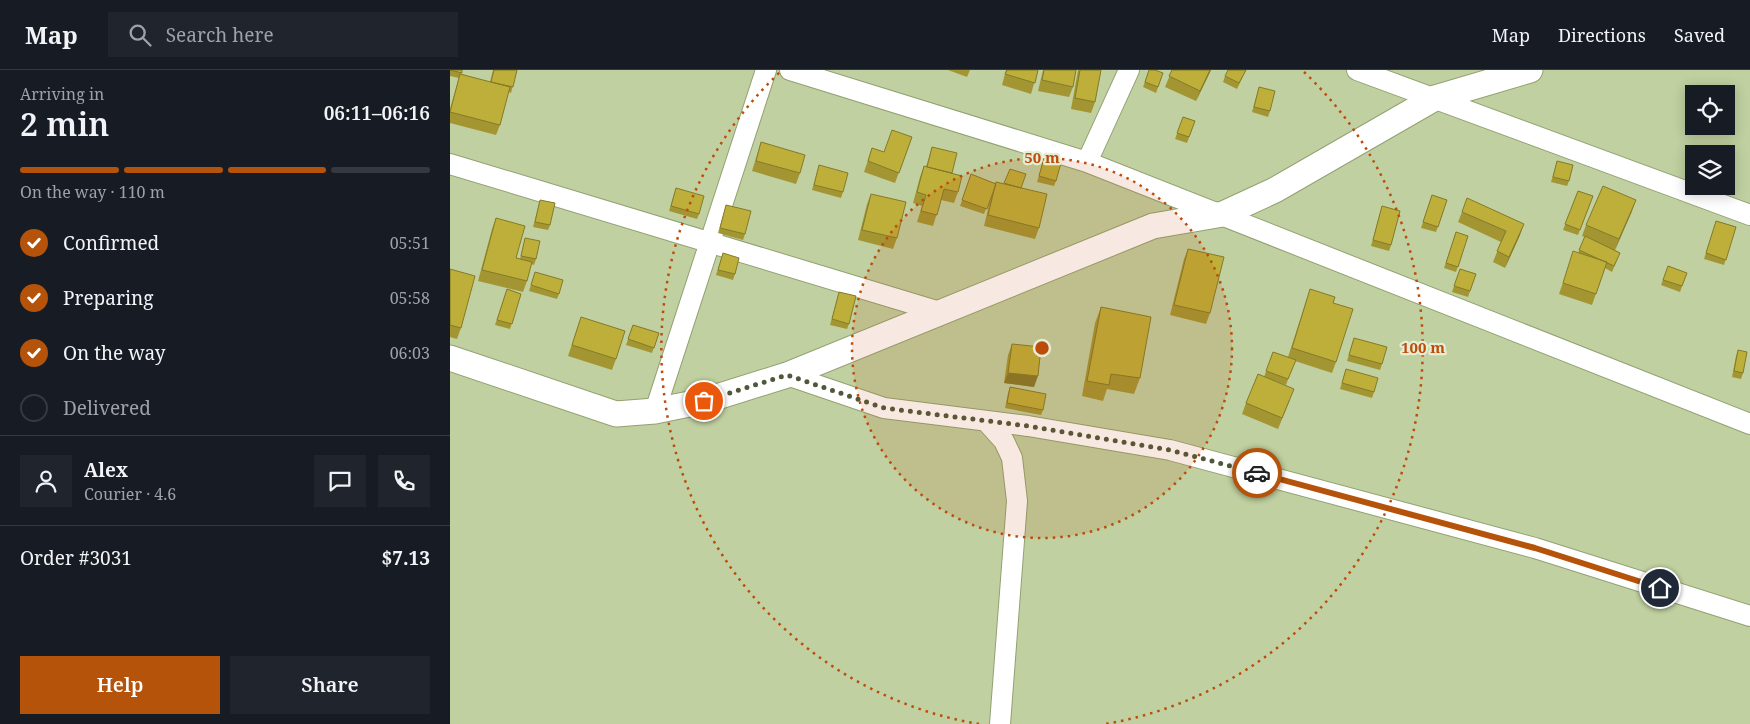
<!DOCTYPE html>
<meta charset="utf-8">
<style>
body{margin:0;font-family:"Noto Serif",serif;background:#20242c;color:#f1f3f6;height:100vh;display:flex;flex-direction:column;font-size:19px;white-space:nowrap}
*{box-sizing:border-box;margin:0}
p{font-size:16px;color:#9ea1a6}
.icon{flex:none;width:28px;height:28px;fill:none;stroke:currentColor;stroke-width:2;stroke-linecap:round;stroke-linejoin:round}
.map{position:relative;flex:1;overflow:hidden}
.side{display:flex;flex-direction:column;background:#171b24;width:450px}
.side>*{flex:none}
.tools{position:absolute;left:1235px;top:15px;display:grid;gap:10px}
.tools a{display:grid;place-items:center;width:50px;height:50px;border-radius:0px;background:#171b24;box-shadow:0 2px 12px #0003;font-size:25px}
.pin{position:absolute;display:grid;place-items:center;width:42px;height:42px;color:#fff;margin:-21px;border:2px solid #fff;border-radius:50%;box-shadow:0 1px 5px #0007}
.courier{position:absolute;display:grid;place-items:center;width:50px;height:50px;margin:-25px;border:4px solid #b45309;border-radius:50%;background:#fff;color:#222;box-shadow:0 1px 6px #0007}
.head em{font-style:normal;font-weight:600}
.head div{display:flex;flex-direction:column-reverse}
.head{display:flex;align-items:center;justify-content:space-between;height:85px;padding:0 20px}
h1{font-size:32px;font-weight:600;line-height:38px}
.bar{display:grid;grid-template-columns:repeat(4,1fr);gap:8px 5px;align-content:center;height:60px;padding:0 20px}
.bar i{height:6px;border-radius:4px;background:#363941}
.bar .selected{background:#b45309}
.bar p{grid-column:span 4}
.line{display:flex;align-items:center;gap:12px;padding:0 20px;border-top:1px solid #363941}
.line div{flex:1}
.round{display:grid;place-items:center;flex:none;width:52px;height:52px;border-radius:0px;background:#20242c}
ol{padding:0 20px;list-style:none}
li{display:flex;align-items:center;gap:15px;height:55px}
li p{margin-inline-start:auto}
li .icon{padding:5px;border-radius:50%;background:#b45309;color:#fff;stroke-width:4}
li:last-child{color:#9ea1a6}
li i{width:28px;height:28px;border:2px solid #363941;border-radius:50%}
.button{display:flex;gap:10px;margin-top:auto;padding:10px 20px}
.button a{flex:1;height:58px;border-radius:0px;background:#b45309;color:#fff;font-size:20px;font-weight:600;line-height:58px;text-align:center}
.button a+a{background:#20242c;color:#f1f3f6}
header{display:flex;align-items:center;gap:30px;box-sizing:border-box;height:70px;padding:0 25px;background:#171b24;border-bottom:1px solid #363941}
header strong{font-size:24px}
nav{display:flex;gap:28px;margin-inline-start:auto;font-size:18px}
.search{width:350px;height:45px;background:#20242c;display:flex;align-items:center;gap:12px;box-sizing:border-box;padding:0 18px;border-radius:0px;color:#9ea1a6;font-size:19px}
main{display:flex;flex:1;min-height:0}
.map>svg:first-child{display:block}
</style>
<header>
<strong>Map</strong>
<div class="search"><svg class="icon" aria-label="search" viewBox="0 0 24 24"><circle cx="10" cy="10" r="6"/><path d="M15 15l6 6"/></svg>Search here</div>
<nav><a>Map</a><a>Directions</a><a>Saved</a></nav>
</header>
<main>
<section class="side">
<div class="head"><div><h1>2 min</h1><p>Arriving in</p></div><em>06:11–06:16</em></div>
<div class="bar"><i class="selected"></i><i class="selected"></i><i class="selected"></i><i></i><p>On the way · 110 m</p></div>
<ol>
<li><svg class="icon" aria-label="check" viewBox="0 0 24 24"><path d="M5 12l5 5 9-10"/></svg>Confirmed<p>05:51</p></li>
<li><svg class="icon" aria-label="check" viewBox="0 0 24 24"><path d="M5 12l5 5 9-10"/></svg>Preparing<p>05:58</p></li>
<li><svg class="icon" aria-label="check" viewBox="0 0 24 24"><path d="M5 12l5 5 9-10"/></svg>On the way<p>06:03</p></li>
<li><i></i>Delivered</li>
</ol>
<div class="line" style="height:90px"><a class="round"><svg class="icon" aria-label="person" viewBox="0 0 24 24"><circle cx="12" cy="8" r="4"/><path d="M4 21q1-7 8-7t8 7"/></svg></a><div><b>Alex</b><p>Courier · 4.6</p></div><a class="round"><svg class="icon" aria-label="chat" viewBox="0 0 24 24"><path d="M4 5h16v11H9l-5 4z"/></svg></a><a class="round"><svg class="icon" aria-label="phone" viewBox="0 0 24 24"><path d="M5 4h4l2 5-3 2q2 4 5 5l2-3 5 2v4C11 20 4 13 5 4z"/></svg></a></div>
<div class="line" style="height:65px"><div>Order #3031</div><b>$7.13</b></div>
<div class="button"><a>Help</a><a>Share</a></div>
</section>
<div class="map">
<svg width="1300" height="654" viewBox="0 0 1300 654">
<rect width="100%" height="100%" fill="#c0d0a0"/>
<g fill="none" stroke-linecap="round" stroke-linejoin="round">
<g stroke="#92a172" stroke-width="22">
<path id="minor" d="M 340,0 L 637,92 L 1300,354
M 907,0 L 1300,145
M 637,92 L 679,0
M 0,94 L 490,242
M 337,305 L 434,338 L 578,356 L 720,380 L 1085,478 L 1300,546
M 205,341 L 316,0
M 536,351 L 554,371 L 562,388 L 567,431 L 550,654"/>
</g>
<g stroke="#92a172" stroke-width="27">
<path id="tertiary" d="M 0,288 L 166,344 L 205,341 L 254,331 L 337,305 L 703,156 L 773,144 L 825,120 L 985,28 L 1080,0"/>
</g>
<use href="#minor" stroke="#fff" stroke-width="20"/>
<use href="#tertiary" stroke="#fff" stroke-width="25"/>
</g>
<path fill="#a39632" d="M 0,0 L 12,0 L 11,4 L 40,12 L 43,0 L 67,0 L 61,23 L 58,22 L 50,55 L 46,65 L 0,53 L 0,39 L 9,8 L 0,6 Z
M 498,0 L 520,0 L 517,7 Z
M 556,0 L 588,0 L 581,24 L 552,15 Z
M 593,0 L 626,0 L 623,17 L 619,27 L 588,21 Z
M 628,0 L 651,0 L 645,32 L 641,43 L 621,39 Z
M 699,0 L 713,3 L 706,23 L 693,17 Z
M 722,0 L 761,0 L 746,31 L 715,17 Z
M 796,0 L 787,19 L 773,12 L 775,6 Z
M 809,17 L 820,41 L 818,47 L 802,42 Z
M 733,47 L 745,51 L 737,73 L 725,69 Z
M 462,67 L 445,113 L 414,102 L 422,78 L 434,82 Z
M 311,72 L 350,103 L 346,114 L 302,101 Z
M 482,77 L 502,103 L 508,122 L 504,133 L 491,130 L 483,156 L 467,152 L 472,136 L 463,133 L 470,107 L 474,96 L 476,97 Z
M 594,88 L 606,111 L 604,116 L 587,112 Z
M 1107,91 L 1119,111 L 1117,116 L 1101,112 Z
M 369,95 L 393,122 L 391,128 L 362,120 Z
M 521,104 L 546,114 L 534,144 L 510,136 Z
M 546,112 L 571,118 L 589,158 L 585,169 L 534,156 L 542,122 Z
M 226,118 L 249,144 L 247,149 L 219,141 Z
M 1128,121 L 1143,126 L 1128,165 L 1113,160 Z
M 421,124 L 447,168 L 443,179 L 408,170 L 417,134 Z
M 982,125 L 997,130 L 986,162 L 971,158 Z
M 90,130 L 100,155 L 98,160 L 83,157 Z
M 276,135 L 295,164 L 293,170 L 268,163 Z
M 932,136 L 941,175 L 939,181 L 921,176 Z
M 1182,141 L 1165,180 L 1170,183 L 1168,188 L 1162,202 L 1155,198 L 1142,235 L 1109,224 L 1120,192 L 1128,183 L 1135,167 L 1132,166 L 1136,155 Z
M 1012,142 L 1070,165 L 1055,198 L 1043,192 L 1051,172 L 1008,152 Z
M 46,148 L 66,188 L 70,189 L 75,168 L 86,189 L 84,195 L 81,194 L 77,211 L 73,222 L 28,211 L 42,159 Z
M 1266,151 L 1286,157 L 1274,195 L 1254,189 Z
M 1006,162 L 1018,166 L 1006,202 L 994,198 Z
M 738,179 L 760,243 L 756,254 L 720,245 L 734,189 Z
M 273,183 L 285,204 L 283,210 L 266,205 Z
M 1218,196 L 1237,203 L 1230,222 L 1211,215 Z
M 0,199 L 11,258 L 7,269 L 0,267 Z
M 1010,199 L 1026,204 L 1018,227 L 1002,222 Z
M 85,202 L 109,224 L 107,229 L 79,221 Z
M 57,219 L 71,224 L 60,259 L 45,255 Z
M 860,219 L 883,233 L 886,292 L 882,303 L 845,291 L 836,315 L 814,307 L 823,282 L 838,287 Z
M 389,222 L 399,254 L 397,259 L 380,255 Z
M 651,237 L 690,308 L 684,324 L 657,319 L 653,331 L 632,326 L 645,253 Z
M 131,247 L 166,289 L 162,300 L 118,286 Z
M 183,255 L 209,263 L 202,283 L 176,275 Z
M 904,268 L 932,294 L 930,300 L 897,291 Z
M 562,274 L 584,317 L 554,313 L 558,285 Z
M 1288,280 L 1293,303 L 1291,309 L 1282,307 L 1286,286 Z
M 896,299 L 924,322 L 922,328 L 890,319 Z
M 560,317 L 593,340 L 591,345 L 555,338 L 558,323 Z
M 840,330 L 828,359 L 792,344 L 796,333 Z"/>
<path fill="#847a29" d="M 760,0 L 761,0 L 746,31 L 750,21 Z
M 1186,130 L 1182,141 L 1165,180 L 1169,169 Z
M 1074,154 L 1070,165 L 1055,198 L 1059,187 Z
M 558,303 L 588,306 L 584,317 L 554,313 Z"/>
<path fill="#bdaf3a" stroke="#847a29" d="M 0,0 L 12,0 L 12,3 Z
M 44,0 L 67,0 L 63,17 L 41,12 Z
M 557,0 L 588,0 L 585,13 L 555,4 Z
M 594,0 L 626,0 L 623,17 L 592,10 Z
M 630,0 L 651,0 L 645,32 L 625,28 Z
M 699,0 L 705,0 L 713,3 L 708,17 L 695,12 Z
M 722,0 L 760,0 L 750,21 L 719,6 Z
M 778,0 L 796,0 L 789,13 L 775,6 Z
M 10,4 L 60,17 L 50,55 L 0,42 Z
M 809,17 L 825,21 L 820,41 L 804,37 Z
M 733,47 L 745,51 L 739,67 L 727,63 Z
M 442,60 L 462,67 L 449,103 L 418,91 L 422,78 L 434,82 Z
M 311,72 L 355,85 L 350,103 L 306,91 Z
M 482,77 L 507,83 L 502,103 L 477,97 Z
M 594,88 L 611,93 L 606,111 L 589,106 Z
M 1107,91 L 1123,95 L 1119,111 L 1103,107 Z
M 369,95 L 398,103 L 393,122 L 364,115 Z
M 474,96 L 512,106 L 508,122 L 494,119 L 487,145 L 471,141 L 476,125 L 467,122 Z
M 560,99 L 576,104 L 571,118 L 554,113 Z
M 521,104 L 546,114 L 537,139 L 512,130 Z
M 546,112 L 597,124 L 589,158 L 538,145 Z
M 1153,116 L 1186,130 L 1169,169 L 1136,155 Z
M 226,118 L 254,126 L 249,144 L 221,136 Z
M 1128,121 L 1143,126 L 1130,160 L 1115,154 Z
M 421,124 L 456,132 L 447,168 L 412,160 Z
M 982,125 L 997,130 L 988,157 L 973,152 Z
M 1017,128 L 1074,154 L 1059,187 L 1047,181 L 1056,161 L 1012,142 Z
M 90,130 L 105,133 L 100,155 L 85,152 Z
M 276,135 L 301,141 L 295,164 L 270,158 Z
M 932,136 L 950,141 L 941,175 L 923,170 Z
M 46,148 L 75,156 L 66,188 L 82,192 L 77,211 L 32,200 Z
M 1266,151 L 1286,157 L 1276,190 L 1256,183 Z
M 1006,162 L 1018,166 L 1008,197 L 996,193 Z
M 1135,166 L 1170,183 L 1164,196 L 1129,180 Z
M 75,168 L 90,171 L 86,189 L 71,186 Z
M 738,179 L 774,187 L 760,243 L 724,235 Z
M 1123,181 L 1157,192 L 1146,224 L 1113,213 Z
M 273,183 L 289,188 L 285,204 L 268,200 Z
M 1218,196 L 1237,203 L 1232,216 L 1213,210 Z
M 0,199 L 25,206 L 11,258 L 0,255 Z
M 1010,199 L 1026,204 L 1020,221 L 1004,216 Z
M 85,202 L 113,210 L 109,224 L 81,215 Z
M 57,219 L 71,224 L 62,254 L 47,250 Z
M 860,219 L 885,227 L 883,233 L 903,239 L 886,292 L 842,278 Z
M 389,222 L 406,226 L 399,254 L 382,249 Z
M 651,237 L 701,247 L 690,308 L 661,304 L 659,315 L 637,311 Z
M 131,247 L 175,261 L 166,289 L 122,275 Z
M 183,255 L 209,263 L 204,278 L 178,269 Z
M 904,268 L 937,277 L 932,294 L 899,285 Z
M 562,274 L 591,277 L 588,306 L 558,303 Z
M 1288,280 L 1297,282 L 1293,303 L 1284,301 Z
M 823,282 L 846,290 L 838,309 L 816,301 Z
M 896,299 L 928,308 L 924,322 L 892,313 Z
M 808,304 L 844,319 L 832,348 L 796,333 Z
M 560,317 L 596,324 L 593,340 L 557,333 Z"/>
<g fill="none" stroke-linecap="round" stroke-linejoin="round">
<path stroke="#4f583b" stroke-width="5" stroke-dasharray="0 9" d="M 254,331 L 337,305 L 434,338 L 578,356 L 720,380 L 807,403"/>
<path stroke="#b45309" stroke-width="6" d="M 807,403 L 1085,478 L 1210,518"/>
</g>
<circle cx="592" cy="278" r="190" fill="#bd4c0b" fill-opacity=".12"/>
<g fill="none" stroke="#bd4c0b" stroke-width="2.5" stroke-dasharray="2.5 5">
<circle cx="592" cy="278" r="190"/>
<path d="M529 654A381 381 0 0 1 330 2M854 2A381 381 0 0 1 655 654"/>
</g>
<circle cx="592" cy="278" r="8" fill="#bd4c0b" stroke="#e5edd5" stroke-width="2.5"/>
<g font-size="15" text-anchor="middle" font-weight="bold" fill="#bd4c0b" stroke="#e5edd5" stroke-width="4.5" stroke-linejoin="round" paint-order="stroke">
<text x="592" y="93">50 m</text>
<text x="973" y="283">100 m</text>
</g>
</svg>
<div class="tools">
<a><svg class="icon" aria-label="locate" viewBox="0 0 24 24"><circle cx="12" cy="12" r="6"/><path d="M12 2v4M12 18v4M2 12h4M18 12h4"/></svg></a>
<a><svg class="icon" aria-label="layers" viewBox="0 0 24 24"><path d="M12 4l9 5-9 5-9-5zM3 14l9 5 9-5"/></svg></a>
</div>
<div class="pin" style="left:254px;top:331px;background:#ea580c"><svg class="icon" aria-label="bag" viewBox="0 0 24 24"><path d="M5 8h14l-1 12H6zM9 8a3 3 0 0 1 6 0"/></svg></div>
<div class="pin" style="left:1210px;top:518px;background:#1f2937"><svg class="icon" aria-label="home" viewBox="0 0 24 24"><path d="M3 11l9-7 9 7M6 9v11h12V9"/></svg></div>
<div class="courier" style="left:807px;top:403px"><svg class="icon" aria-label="car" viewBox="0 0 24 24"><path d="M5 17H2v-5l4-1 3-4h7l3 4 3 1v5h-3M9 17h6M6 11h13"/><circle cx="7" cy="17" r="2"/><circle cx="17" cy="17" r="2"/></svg></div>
</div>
</main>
